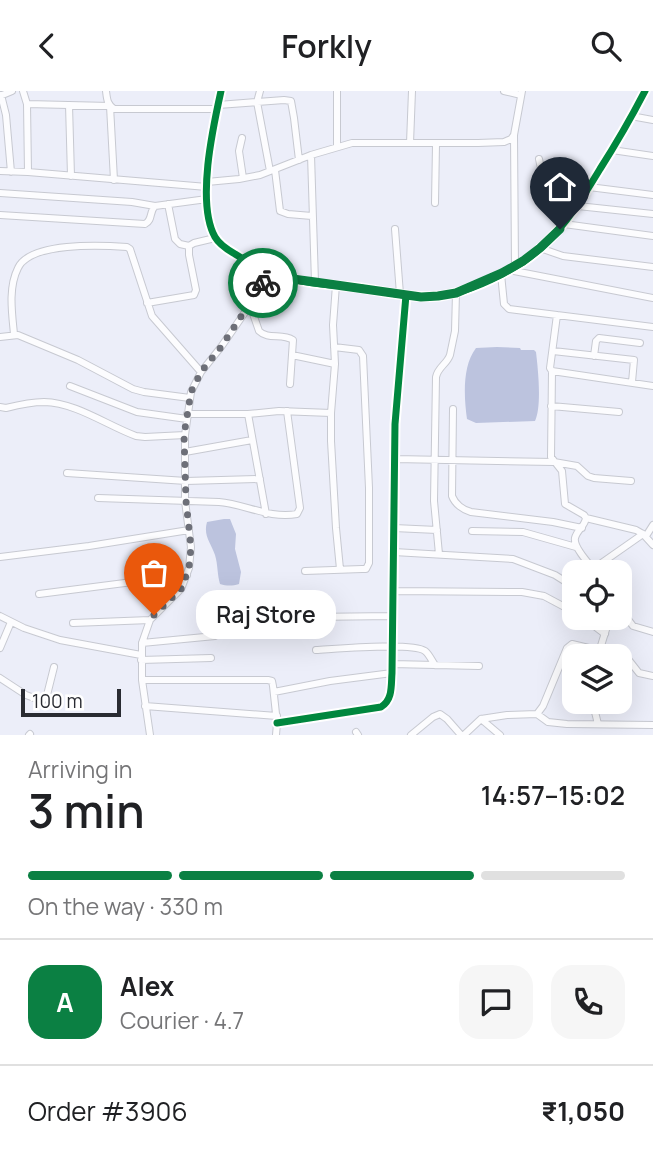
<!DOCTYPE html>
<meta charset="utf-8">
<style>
body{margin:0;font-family:Manrope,sans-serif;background:#f6f6f6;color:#202124;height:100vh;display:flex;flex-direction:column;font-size:26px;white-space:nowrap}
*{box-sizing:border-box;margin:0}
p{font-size:23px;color:#757577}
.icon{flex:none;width:38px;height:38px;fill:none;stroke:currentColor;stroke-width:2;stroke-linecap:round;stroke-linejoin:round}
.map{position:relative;height:644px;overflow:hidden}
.drawer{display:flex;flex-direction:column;background:#fff;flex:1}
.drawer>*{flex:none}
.tools{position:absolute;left:562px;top:469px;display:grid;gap:14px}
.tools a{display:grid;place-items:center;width:70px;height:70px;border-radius:14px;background:#fff;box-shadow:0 7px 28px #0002;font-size:35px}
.scale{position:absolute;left:21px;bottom:18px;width:100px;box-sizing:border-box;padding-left:7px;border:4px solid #292b32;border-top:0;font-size:19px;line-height:24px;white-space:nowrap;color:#292b32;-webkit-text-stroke:5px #fff;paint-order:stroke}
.pin{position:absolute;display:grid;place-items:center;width:60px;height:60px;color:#fff;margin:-72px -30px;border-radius:50% 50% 50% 0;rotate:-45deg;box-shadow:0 0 7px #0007}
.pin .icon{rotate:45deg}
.courier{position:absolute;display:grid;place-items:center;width:70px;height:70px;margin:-35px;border:5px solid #0b8043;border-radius:50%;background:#fff;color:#222;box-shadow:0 2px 9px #0007}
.bubble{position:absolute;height:49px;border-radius:21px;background:#fff;box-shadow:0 7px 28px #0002;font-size:23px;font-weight:600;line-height:49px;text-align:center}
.overview em{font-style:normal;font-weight:600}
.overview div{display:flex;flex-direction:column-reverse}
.overview{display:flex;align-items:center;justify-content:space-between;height:119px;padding:0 28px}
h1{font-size:46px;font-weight:600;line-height:52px}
.bar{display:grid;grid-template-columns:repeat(4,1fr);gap:10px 7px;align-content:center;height:84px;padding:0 28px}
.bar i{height:9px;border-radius:5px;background:#e0e0e0}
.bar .selected{background:#0b8043}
.bar p{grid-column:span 4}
.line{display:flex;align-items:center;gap:18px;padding:0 28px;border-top:2px solid #e0e0e0}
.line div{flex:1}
.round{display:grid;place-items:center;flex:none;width:74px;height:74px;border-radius:21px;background:#f6f6f6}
header{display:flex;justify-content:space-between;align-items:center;height:91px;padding:0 28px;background:#fff;font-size:32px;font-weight:600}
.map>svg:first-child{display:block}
</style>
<header><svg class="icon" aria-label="back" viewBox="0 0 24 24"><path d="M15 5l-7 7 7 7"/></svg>Forkly<svg class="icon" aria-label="search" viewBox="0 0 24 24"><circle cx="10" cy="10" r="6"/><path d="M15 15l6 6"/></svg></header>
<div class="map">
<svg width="653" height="644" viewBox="0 0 653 644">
<rect width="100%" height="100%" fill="#eceef9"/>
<path fill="#bcc3de" d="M 497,256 L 520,257 L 521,259 L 534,259 L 536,261 C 538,278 542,315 535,330 L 476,332 L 467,328 C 464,307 462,275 476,257 Z
M 224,428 L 230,428 L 236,443 L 235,458 L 241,481 L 239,493 C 232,495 227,495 220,493 C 217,483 218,474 215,464 C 211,452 203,445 207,431 Z"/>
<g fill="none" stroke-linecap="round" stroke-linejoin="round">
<g stroke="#c7c9d1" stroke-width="8">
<path id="street" d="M 23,0 L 27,13 L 28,81
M 106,0 C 107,8 107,13 114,18 L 217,18
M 221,0 C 213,36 196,112 215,146 C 219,153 228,159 235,163 C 252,174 273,183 293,188 C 315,194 339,194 361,197 C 387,201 414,208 440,205 C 468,201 499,186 523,171 C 557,148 579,113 600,78 C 616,53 631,27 645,0
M 260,0 L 257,11 L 270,80
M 337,0 L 337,55
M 504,0 L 521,4
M 1,4 L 6,24 L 11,81
M 0,5 L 12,0
M 27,13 L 110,15 L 114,89
M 69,14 L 71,85
M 218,14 L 284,9 L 291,10 L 294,27 L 299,69
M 631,25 L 653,29
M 242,47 L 239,60 L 243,87
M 410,52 L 412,0
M 612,59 L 653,65
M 311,64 L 315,191
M 539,68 L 542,82 L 546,87 L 589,96 L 653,104
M 275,79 L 280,120 L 288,123 L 312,125
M 0,80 L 28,81 L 207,96
M 207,91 L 239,88 L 260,84 L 311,64 L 352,52 L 478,52 L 504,51 L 511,48 L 514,44
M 0,102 L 132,111 L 155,115
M 435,112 L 436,53
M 168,113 L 175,148 L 180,153 L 189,155
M 578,115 L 653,123
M 0,124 L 145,133 C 153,129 149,121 155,115 L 207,108
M 564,133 L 653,145
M 395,138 L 400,203
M 540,157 L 563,165 L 653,176
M 515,175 L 514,44 L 522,0
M 509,179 L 653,207
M 501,183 L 504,213 L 509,218 L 653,236
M 336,194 L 333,234 L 335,273 L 331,322 L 331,350 L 336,437 L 340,478
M 147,212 L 194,204 L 196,199 L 189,164 L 189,155 L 194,152 L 215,147
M 250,214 L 259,240 C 268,249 282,242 293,249 L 290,293
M 557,224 L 550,277 L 552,280 L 653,295
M 14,243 C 12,222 8,197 18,177 C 30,151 100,154 127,156 L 130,158 L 152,225 L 201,281
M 0,246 L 18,244 L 78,269 L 133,298 L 144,301 L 190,307
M 553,260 L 634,269 L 632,291
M 292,264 L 335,273
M 594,265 L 596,250 L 599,247 L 640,252
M 552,280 L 551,366 L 562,380 L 565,413 L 584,424 L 586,427 C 585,435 577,439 575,447 C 573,456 590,474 596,481
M 70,295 L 137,321 L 187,328
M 551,315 L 619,321
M 0,316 L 6,317 C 18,314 31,311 44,311 C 77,312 106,334 136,345 L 145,346 L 185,344
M 453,318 L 452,405 C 455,413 463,419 471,421 L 553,431 L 582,437
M 187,323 L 248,323 L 279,320 L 331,322
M 248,323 L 266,423
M 185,361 L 252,349
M 395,368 L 554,371 L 577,375 L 588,385 L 594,387 L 631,390
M 67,382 L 186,390 L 260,388
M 98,407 L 219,411 C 245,413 269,428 297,423 L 300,417 L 287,320
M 586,427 L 636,439 L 643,443 L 653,454
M 394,437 L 437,439
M 472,440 L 523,441 L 576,456
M 646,445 L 653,434
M 394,461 L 513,468 L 555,484 L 574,496
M 439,463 L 434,410 L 436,286 C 438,276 447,273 450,264 L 455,240 L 456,202
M 0,466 L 89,455 L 189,439
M 593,478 L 643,443
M 305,480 L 362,478 L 366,478 L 369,472 L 369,397 L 363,265 L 359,259 L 334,256
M 393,500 L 522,501 L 544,505 L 574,521
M 39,503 L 187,484
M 620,518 L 633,535 L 653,541
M 0,525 L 24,537 L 60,549 L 141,564
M 310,526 L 393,525
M 584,527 L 605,543
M 73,532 L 150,529
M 142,552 L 215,545
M 0,557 L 11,531
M 316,559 C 335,558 412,551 425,560 C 429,563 432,570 435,574
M 597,559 L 619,565
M 620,565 L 628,568 L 639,582 L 653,585
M 141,569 L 211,567
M 392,573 L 479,575
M 0,587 L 26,604 L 42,610 L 47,604 L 54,576
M 142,589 L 268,589 L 272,590 L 273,595 L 277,632 L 276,644
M 274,601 L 330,590 L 392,582
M 580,611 L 595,621 L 598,633
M 145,615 L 277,625
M 537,623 L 548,631 L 567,633 L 653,634
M 481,628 L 500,644
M 277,632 L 381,616 C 393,609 391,594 392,582 L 395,333 L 406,204
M 356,641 L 358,644
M 29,644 L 30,643
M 150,644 L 142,589 L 142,552 L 150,529 L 181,498 L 189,477 L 191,456 L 185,410 L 185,344 L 191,301 L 201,281 L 221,256 L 250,214 L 270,181
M 411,644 L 433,626 L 440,623 L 447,628 L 461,644
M 464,644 L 481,628 L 507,624 L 537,623 L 543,615 L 567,557 L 572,553 L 593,558 L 600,558 L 608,532 L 613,527"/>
</g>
<use href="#street" stroke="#fcfcfe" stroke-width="6"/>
<g stroke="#fff" stroke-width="11">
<path id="cycleway" d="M 221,0 C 213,36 196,112 215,146 C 219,153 228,159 235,163 C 252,174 273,183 293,188 C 315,194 339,194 361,197 C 387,201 414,208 440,205 C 468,201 499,186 523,171 C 557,148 579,113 600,78 C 616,53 631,27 645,0
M 277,632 L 381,616 C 393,609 391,594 392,582 L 395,333 L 406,204"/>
</g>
<use href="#cycleway" stroke="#00873e" stroke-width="7"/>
</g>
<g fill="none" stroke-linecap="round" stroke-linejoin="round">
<path stroke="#6d6f78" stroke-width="7" stroke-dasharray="0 12.6" d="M 154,524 L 181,498 L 189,477 L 191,456 L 186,410 L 184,344 L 191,301 L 201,281 L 221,256 L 263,192"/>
<path stroke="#0b8043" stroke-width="9" d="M 263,192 L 270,181 L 293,188 L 315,191 L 421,206 L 438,205 L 456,202 L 502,182 L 523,170 L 540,157 L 560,138"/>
</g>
</svg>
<div class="tools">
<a><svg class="icon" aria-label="locate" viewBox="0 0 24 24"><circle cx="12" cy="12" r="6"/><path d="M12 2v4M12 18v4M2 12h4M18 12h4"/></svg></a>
<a><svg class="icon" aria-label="layers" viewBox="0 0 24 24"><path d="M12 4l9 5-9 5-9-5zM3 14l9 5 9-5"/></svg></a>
</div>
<div class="scale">100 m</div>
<div class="pin" style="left:154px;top:524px;background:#ea580c"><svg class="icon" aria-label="bag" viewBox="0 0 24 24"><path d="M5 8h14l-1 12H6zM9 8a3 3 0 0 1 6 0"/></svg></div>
<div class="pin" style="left:560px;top:138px;background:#1f2937"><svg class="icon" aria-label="home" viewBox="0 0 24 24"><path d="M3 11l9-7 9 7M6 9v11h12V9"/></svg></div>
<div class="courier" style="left:263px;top:192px"><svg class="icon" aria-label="bike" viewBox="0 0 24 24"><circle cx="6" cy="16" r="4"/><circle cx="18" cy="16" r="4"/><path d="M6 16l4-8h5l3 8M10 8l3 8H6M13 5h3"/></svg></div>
<div class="bubble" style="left:196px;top:499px;width:140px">Raj Store</div>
</div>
<section class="drawer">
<div class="overview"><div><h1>3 min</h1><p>Arriving in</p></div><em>14:57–15:02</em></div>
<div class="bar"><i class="selected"></i><i class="selected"></i><i class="selected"></i><i></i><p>On the way · 330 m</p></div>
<div class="line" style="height:126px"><b class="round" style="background:#0b8043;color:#fff">A</b><div><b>Alex</b><p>Courier · 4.7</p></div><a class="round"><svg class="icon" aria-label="chat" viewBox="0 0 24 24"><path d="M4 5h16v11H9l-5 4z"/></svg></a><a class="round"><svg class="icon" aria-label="phone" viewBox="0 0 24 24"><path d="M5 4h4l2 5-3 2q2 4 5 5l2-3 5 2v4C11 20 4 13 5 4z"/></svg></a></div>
<div class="line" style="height:91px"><div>Order #3906</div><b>₹1,050</b></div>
</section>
